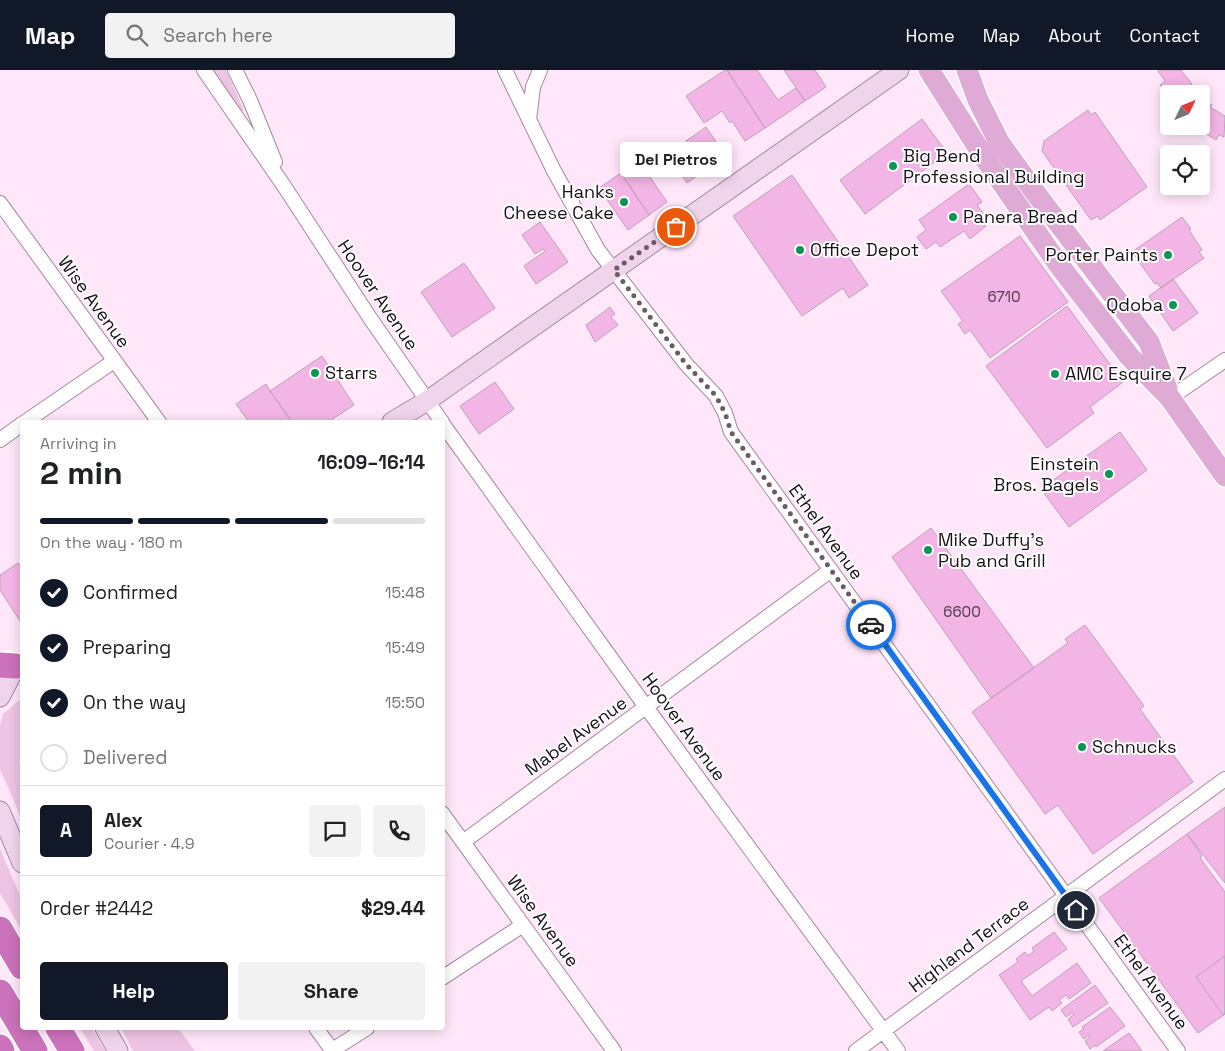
<!DOCTYPE html>
<meta charset="utf-8">
<style>
body{margin:0;font-family:"Space Grotesk",sans-serif;background:#f2f2f2;color:#202124;height:100vh;display:flex;flex-direction:column;font-size:19px;white-space:nowrap}
*{box-sizing:border-box;margin:0}
p{font-size:16px;color:#757577}
.icon{flex:none;width:28px;height:28px;fill:none;stroke:currentColor;stroke-width:2;stroke-linecap:round;stroke-linejoin:round}
.map{position:relative;flex:1;overflow:hidden}
.side{position:absolute;left:20px;top:350px;width:425px;height:610px;display:flex;flex-direction:column;background:#fff;border-radius:5px;box-shadow:0 2px 12px #0003}
.side>*{flex:none}
.needle{width:32px;rotate:47deg}
.tools{position:absolute;left:1160px;top:15px;display:grid;gap:10px}
.tools a{display:grid;place-items:center;width:50px;height:50px;border-radius:5px;background:#fff;box-shadow:0 2px 12px #0003;font-size:25px}
.pin{position:absolute;display:grid;place-items:center;width:42px;height:42px;color:#fff;margin:-21px;border:2px solid #fff;border-radius:50%;box-shadow:0 1px 5px #0007}
.courier{position:absolute;display:grid;place-items:center;width:50px;height:50px;margin:-25px;border:4px solid #1a73e8;border-radius:50%;background:#fff;color:#222;box-shadow:0 1px 6px #0007}
.bubble{position:absolute;height:35px;border-radius:5px;background:#fff;box-shadow:0 2px 12px #0003;font-size:16px;font-weight:600;line-height:35px;text-align:center}
.summary em{font-style:normal;font-weight:600}
.summary div{display:flex;flex-direction:column-reverse}
.summary{display:flex;align-items:center;justify-content:space-between;height:85px;padding:0 20px}
h1{font-size:32px;font-weight:600;line-height:38px}
.bar{display:grid;grid-template-columns:repeat(4,1fr);gap:8px 5px;align-content:center;height:60px;padding:0 20px}
.bar i{height:6px;border-radius:4px;background:#e0e0e0}
.bar .on{background:#111827}
.bar p{grid-column:span 4}
.line{display:flex;align-items:center;gap:12px;padding:0 20px;border-top:1px solid #e0e0e0}
.line div{flex:1}
.round{display:grid;place-items:center;flex:none;width:52px;height:52px;border-radius:5px;background:#f2f2f2}
ol{padding:0 20px;list-style:none}
li{display:flex;align-items:center;gap:15px;height:55px}
li p{margin-inline-start:auto}
li .icon{padding:5px;border-radius:50%;background:#111827;color:#fff;stroke-width:4}
li:last-child{color:#757577}
li i{width:28px;height:28px;border:2px solid #e0e0e0;border-radius:50%}
.button{display:flex;gap:10px;margin-top:auto;padding:10px 20px}
.button a{flex:1;height:58px;border-radius:5px;background:#111827;color:#fff;font-size:20px;font-weight:600;line-height:58px;text-align:center}
.button a+a{background:#f2f2f2;color:#202124}
header{display:flex;align-items:center;gap:30px;box-sizing:border-box;height:70px;padding:0 25px;background:#111827;color:#fff}
header strong{font-size:24px}
nav{display:flex;gap:28px;margin-inline-start:auto;font-size:18px}
.search{width:350px;height:45px;background:#f2f2f2;display:flex;align-items:center;gap:12px;box-sizing:border-box;padding:0 18px;border-radius:5px;color:#757577;font-size:19px}
.map>svg:first-child{display:block}
</style>
<header>
<strong>Map</strong>
<div class="search"><svg class="icon" aria-label="search" viewBox="0 0 24 24"><circle cx="10" cy="10" r="6"/><path d="M15 15l6 6"/></svg>Search here</div>
<nav><a>Home</a><a>Map</a><a>About</a><a>Contact</a></nav>
</header>
<div class="map">
<svg width="1225" height="981" viewBox="0 0 1225 981">
<rect width="100%" height="100%" fill="#ffe7f9"/>
<path fill="#eec4e4" d="M 213,0 L 226,0 L 244,40 L 240,41 Z
M 22,628 L 22,688 L 19,691 L 22,698 L 22,750 L 0,699 L 0,655 L 3,644 Z
M 0,779 L 22,830 L 22,861 L 0,823 Z
M 80,958 L 92,958 L 105,981 L 94,981 Z
M 121,958 L 178,958 L 195,981 L 133,981 Z"/>
<path fill="#f3b5e5" stroke="#bda1b6" d="M 725,0 L 727,0 L 765,58 L 745,71 L 732,51 L 730,53 L 722,41 L 704,53 L 686,26 Z
M 727,0 L 757,0 L 778,30 L 796,18 L 805,31 L 765,58 Z
M 784,0 L 815,0 L 826,17 L 805,31 Z
M 1159,0 L 1181,0 L 1192,14 L 1179,24 L 1169,24 L 1169,26 L 1160,15 L 1165,11 L 1158,1 Z
M 1202,29 L 1212,35 L 1210,37 L 1225,46 L 1224,67 L 1219,65 L 1216,70 L 1193,56 L 1201,56 Z
M 1088,40 L 1091,45 L 1095,42 L 1147,117 L 1100,150 L 1098,146 L 1091,150 L 1042,81 L 1044,71 Z
M 922,49 L 947,83 L 865,144 L 840,110 Z
M 706,57 L 726,86 L 706,100 L 686,71 Z
M 689,75 L 706,100 L 687,113 L 670,88 Z
M 639,91 L 667,132 L 649,145 L 621,103 Z
M 621,103 L 649,145 L 628,160 L 599,118 Z
M 792,105 L 868,215 L 849,228 L 843,218 L 802,246 L 733,146 Z
M 969,114 L 982,132 L 977,135 L 985,146 L 980,149 L 986,156 L 970,169 L 964,161 L 940,177 L 936,172 L 926,179 L 917,167 L 926,160 L 919,150 Z
M 1182,147 L 1191,159 L 1189,160 L 1202,180 L 1199,182 L 1204,188 L 1161,218 L 1157,213 L 1155,214 L 1132,182 Z
M 540,152 L 568,192 L 536,214 L 524,196 L 545,181 L 543,179 L 535,184 L 522,165 Z
M 1020,166 L 1068,232 L 990,288 L 970,260 L 965,264 L 958,254 L 963,251 L 941,221 Z
M 464,193 L 495,238 L 452,267 L 421,222 Z
M 1173,209 L 1198,243 L 1173,261 L 1149,226 Z
M 1067,236 L 1123,312 L 1090,337 L 1094,343 L 1047,378 L 986,296 Z
M 610,237 L 615,244 L 611,247 L 618,255 L 595,272 L 586,255 Z
M 322,286 L 354,335 L 328,352 L 292,352 L 270,321 Z
M 495,312 L 514,339 L 479,364 L 460,336 Z
M 266,314 L 270,321 L 292,352 L 249,352 L 236,334 Z
M 1120,362 L 1147,400 L 1069,457 L 1041,419 Z
M 931,458 L 1034,598 L 991,628 L 892,487 Z
M 18,493 L 22,499 L 22,549 L 20,551 L 0,520 L 0,505 Z
M 1085,555 L 1144,636 L 1140,639 L 1193,712 L 1093,784 L 1058,735 L 1045,744 L 972,642 L 1068,573 L 1065,569 Z
M 1225,737 L 1225,813 L 1187,764 Z
M 1187,764 L 1202,786 L 1200,788 L 1225,822 L 1225,944 L 1198,963 L 1099,828 Z
M 1054,862 L 1067,879 L 1021,911 L 1032,926 L 1077,893 L 1091,913 L 1069,929 L 1066,925 L 1059,930 L 1062,933 L 1052,941 L 1049,937 L 1030,950 L 999,905 L 1018,892 L 1016,889 L 1025,882 L 1028,886 L 1034,881 L 1032,878 Z
M 1225,886 L 1225,944 L 1223,945 L 1196,907 Z
M 1095,915 L 1108,933 L 1073,957 L 1068,949 L 1074,944 L 1073,942 L 1066,947 L 1061,940 Z
M 1110,937 L 1125,956 L 1096,977 L 1095,975 L 1090,979 L 1085,971 L 1090,967 L 1089,965 L 1084,969 L 1079,962 L 1084,959 L 1082,957 Z
M 1129,963 L 1142,981 L 1103,981 Z"/>
<g fill="none" stroke-linecap="round" stroke-linejoin="round">
<g stroke="#a4899e" stroke-width="16">
<path id="street" d="M 204,0 L 284,116 L 370,248 L 442,352
M 235,0 L 250,30 L 275,92
M 505,0 L 554,101 L 598,180 L 686,294 L 716,326 L 725,343 L 731,362 L 1178,981
M 529,50 L 533,17 L 540,0
M 0,133 L 159,352
M 1170,328 L 1225,290
M 25,352 L 114,291
M 442,353 L 646,637 L 898,981
M 0,370 L 22,354
M 442,743 L 614,981
M 463,772 L 831,500
M 442,908 L 523,855
M 316,958 L 332,980
M 331,981 L 367,958
M 856,981 L 1225,709"/>
</g>
<g stroke="#a4899e" stroke-width="21">
<path id="secondary" d="M 392,352 L 427,331 L 899,0
M 0,627 L 16,596
M 0,741 L 22,793
M 105,958 L 118,981"/>
</g>
<g stroke="#fff" stroke-width="24">
<path id="primary" d="M 929,0 L 984,87 L 1059,195 L 1129,286 L 1170,328 L 1225,406
M 967,0 L 978,30 L 999,72 L 1037,125 L 1149,272 L 1167,319"/>
</g>
<g stroke="#fff" stroke-width="28">
<path id="highway" d="M 0,595 L 16,596
M 0,859 L 22,897
M 0,922 L 35,981
M 58,958 L 72,981
M 0,977 L 2,981"/>
</g>
<use href="#street" stroke="#fff" stroke-width="14"/>
<use href="#secondary" stroke="#f0d4eb" stroke-width="19"/>
<use href="#primary" stroke="#e0aad6" stroke-width="21"/>
<use href="#highway" stroke="#cc71bb" stroke-width="25"/>
</g>
<g fill="none" stroke-linecap="round" stroke-linejoin="round">
<path stroke="#6a5b67" stroke-width="5" stroke-dasharray="0 9" d="M 676,157 L 614,200 L 686,294 L 716,326 L 725,343 L 731,362 L 871,555"/>
<path stroke="#1a73e8" stroke-width="6" d="M 871,555 L 1076,840"/>
</g>
<g fill="#0d9554" stroke="#fff" stroke-width="2">
<circle cx="893" cy="96" r="5"/>
<circle cx="624" cy="132" r="5"/>
<circle cx="953" cy="147" r="5"/>
<circle cx="800" cy="180" r="5"/>
<circle cx="1168" cy="185" r="5"/>
<circle cx="1173" cy="235" r="5"/>
<circle cx="315" cy="303" r="5"/>
<circle cx="1055" cy="304" r="5"/>
<circle cx="1109" cy="404" r="5"/>
<circle cx="928" cy="480" r="5"/>
<circle cx="1082" cy="677" r="5"/>
</g>
<g text-anchor="middle" stroke-width="4" stroke-linejoin="round" paint-order="stroke">
<g font-size="15" fill="#50394b">
<text x="1004" y="232">6710</text>
<text x="962" y="547">6600</text>
</g>
<g font-size="18" fill="#1a1018" stroke="#fff" text-anchor="start">
<text x="903" y="92">Big Bend<tspan x="903" dy="21">Professional Building</tspan></text>
<text x="614" y="128" text-anchor="end">Hanks<tspan x="614" dy="21">Cheese Cake</tspan></text>
<text x="963" y="153">Panera Bread</text>
<text x="810" y="186">Office Depot</text>
<text x="1158" y="191" text-anchor="end">Porter Paints</text>
<text x="1163" y="241" text-anchor="end">Qdoba</text>
<text x="325" y="309">Starrs</text>
<text x="1065" y="310">AMC Esquire 7</text>
<text x="1099" y="400" text-anchor="end">Einstein<tspan x="1099" dy="21">Bros. Bagels</tspan></text>
<text x="938" y="476">Mike Duffy's<tspan x="938" dy="21">Pub and Grill</tspan></text>
<text x="1092" y="683">Schnucks</text>
</g>
<g font-size="18" fill="#1a1018" stroke="#fff">
<text transform="translate(378 225) rotate(56)" y="6">Hoover Avenue</text>
<text transform="translate(94 232) rotate(54)" y="6">Wise Avenue</text>
<text transform="translate(826 462) rotate(54)" y="6">Ethel Avenue</text>
<text transform="translate(684 657) rotate(54)" y="6">Hoover Avenue</text>
<text transform="translate(576 666) rotate(-36)" y="6">Mabel Avenue</text>
<text transform="translate(543 851) rotate(54)" y="6">Wise Avenue</text>
<text transform="translate(969 875) rotate(-37)" y="6">Highland Terrace</text>
<text transform="translate(1151 912) rotate(54)" y="6">Ethel Avenue</text>
</g>
</g>
</svg>
<div class="tools">
<a><svg class="needle" viewBox="-14 -14 28 28"><path d="M0-13l5 13h-10z" fill="#e53935"/><path d="M0 13l5-13h-10z" fill="#757577"/></svg></a>
<a><svg class="icon" aria-label="locate" viewBox="0 0 24 24"><circle cx="12" cy="12" r="6"/><path d="M12 2v4M12 18v4M2 12h4M18 12h4"/></svg></a>
</div>
<div class="pin" style="left:676px;top:157px;background:#ea580c"><svg class="icon" aria-label="bag" viewBox="0 0 24 24"><path d="M5 8h14l-1 12H6zM9 8a3 3 0 0 1 6 0"/></svg></div>
<div class="pin" style="left:1076px;top:840px;background:#1f2937"><svg class="icon" aria-label="home" viewBox="0 0 24 24"><path d="M3 11l9-7 9 7M6 9v11h12V9"/></svg></div>
<div class="courier" style="left:871px;top:555px"><svg class="icon" aria-label="car" viewBox="0 0 24 24"><path d="M5 17H2v-5l4-1 3-4h7l3 4 3 1v5h-3M9 17h6M6 11h13"/><circle cx="7" cy="17" r="2"/><circle cx="17" cy="17" r="2"/></svg></div>
<div class="bubble" style="left:620px;top:72px;width:112px">Del Pietros</div>
<section class="side">
<div class="summary"><div><h1>2 min</h1><p>Arriving in</p></div><em>16:09–16:14</em></div>
<div class="bar"><i class="on"></i><i class="on"></i><i class="on"></i><i></i><p>On the way · 180 m</p></div>
<ol>
<li><svg class="icon" aria-label="check" viewBox="0 0 24 24"><path d="M5 12l5 5 9-10"/></svg>Confirmed<p>15:48</p></li>
<li><svg class="icon" aria-label="check" viewBox="0 0 24 24"><path d="M5 12l5 5 9-10"/></svg>Preparing<p>15:49</p></li>
<li><svg class="icon" aria-label="check" viewBox="0 0 24 24"><path d="M5 12l5 5 9-10"/></svg>On the way<p>15:50</p></li>
<li><i></i>Delivered</li>
</ol>
<div class="line" style="height:90px"><b class="round" style="background:#111827;color:#fff">A</b><div><b>Alex</b><p>Courier · 4.9</p></div><a class="round"><svg class="icon" aria-label="chat" viewBox="0 0 24 24"><path d="M4 5h16v11H9l-5 4z"/></svg></a><a class="round"><svg class="icon" aria-label="phone" viewBox="0 0 24 24"><path d="M5 4h4l2 5-3 2q2 4 5 5l2-3 5 2v4C11 20 4 13 5 4z"/></svg></a></div>
<div class="line" style="height:65px"><div>Order #2442</div><b>$29.44</b></div>
<div class="button"><a>Help</a><a>Share</a></div>
</section>
</div>
